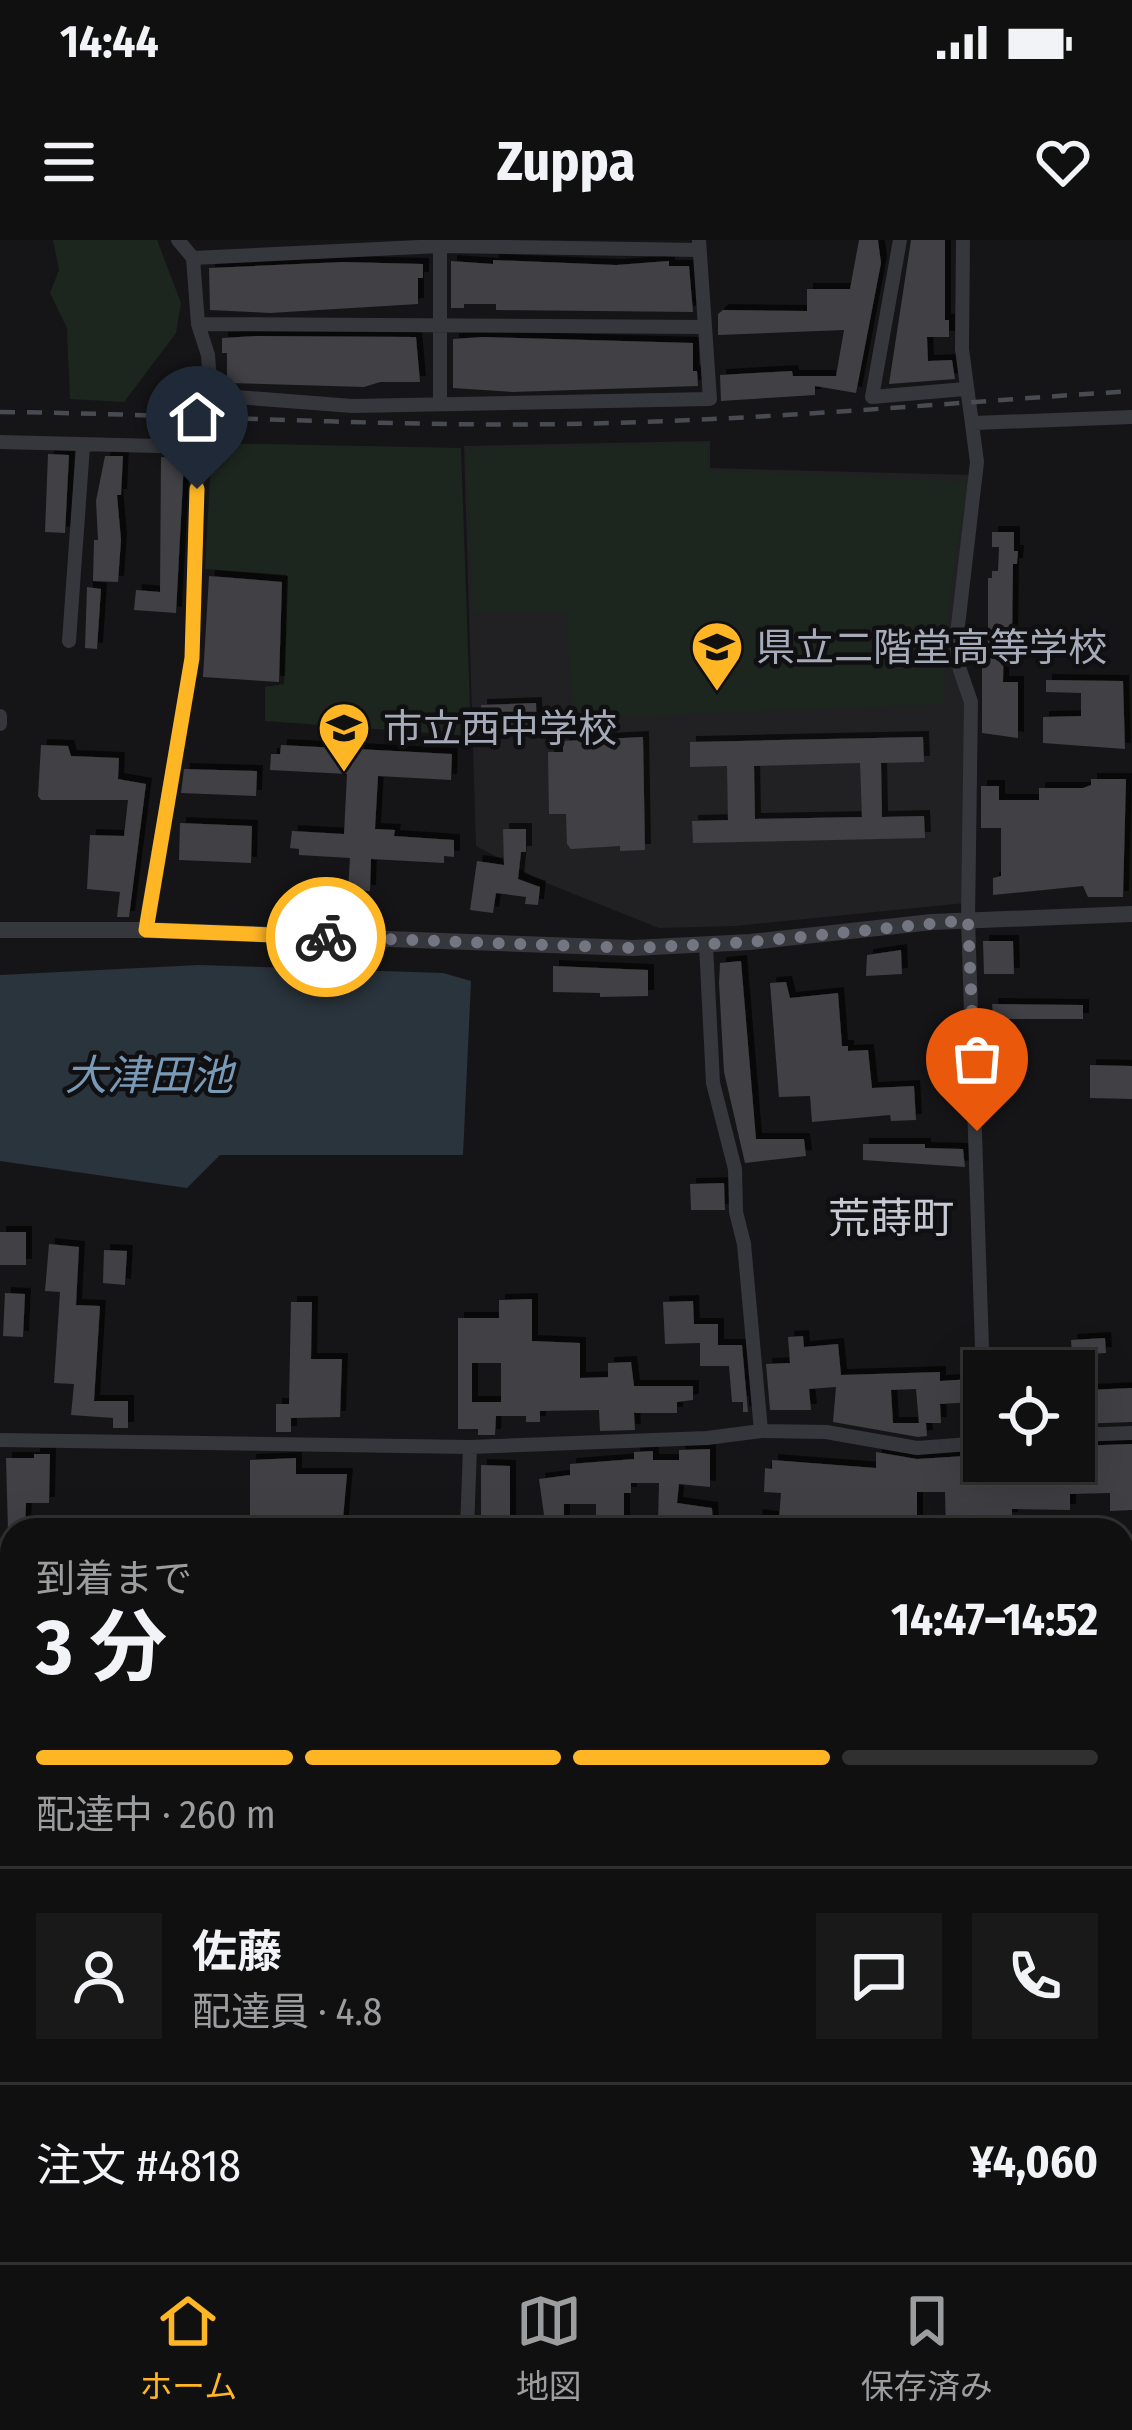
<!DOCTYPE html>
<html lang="ja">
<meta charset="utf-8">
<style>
body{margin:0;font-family:"Fira Sans Condensed","Noto Sans JP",sans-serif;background:#19191a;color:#f1f3f6;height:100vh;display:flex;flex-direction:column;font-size:45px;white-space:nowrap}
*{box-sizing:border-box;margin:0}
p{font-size:39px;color:#9c9d9f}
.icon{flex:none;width:66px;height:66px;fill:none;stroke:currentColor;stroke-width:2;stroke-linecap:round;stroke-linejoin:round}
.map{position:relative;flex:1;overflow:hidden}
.sheet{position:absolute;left:0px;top:1278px;width:1134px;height:744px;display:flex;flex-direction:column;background:#101011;border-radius:36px 36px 0 0;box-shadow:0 12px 48px #0002,0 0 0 3px #303031}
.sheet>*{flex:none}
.tools{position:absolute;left:963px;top:1110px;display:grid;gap:24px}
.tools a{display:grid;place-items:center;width:132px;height:132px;border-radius:0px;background:#101011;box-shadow:0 12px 48px #0002,0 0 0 3px #303031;font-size:60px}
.pin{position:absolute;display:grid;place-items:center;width:102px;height:102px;color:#fff;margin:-123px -51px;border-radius:50% 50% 50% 0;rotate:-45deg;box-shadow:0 0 12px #0007}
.pin .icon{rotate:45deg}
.courier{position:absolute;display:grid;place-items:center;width:120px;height:120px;margin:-60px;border:9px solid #ffb625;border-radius:50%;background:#fff;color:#222;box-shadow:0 3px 15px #0007}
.headline em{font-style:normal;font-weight:700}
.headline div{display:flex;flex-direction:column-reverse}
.headline{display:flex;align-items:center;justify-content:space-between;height:204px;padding:0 36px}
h1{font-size:78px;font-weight:700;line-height:90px}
.bar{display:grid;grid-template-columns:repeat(4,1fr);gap:18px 12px;align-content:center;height:144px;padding:0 36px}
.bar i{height:15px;border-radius:9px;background:#303031}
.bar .current{background:#ffb625}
.bar p{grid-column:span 4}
.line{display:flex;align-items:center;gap:30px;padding:0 36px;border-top:3px solid #303031}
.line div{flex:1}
.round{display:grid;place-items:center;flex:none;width:126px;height:126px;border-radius:0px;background:#19191a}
.status{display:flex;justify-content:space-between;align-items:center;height:84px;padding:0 60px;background:#101011;direction:ltr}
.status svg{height:33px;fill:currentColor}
header{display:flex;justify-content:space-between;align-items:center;height:156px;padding:0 36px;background:#101011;font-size:54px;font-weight:700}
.tabs{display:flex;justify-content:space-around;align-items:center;height:168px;border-top:3px solid #303031;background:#101011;font-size:33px;color:#9c9d9f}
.tabs a{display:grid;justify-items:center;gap:6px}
.tabs .current{color:#ffb625}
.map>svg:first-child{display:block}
</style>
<div class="status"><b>14:44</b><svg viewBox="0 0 49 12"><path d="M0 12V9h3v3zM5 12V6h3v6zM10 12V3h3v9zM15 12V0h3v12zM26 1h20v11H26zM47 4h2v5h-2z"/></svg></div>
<header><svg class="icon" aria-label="menu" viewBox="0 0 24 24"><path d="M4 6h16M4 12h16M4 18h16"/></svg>Zuppa<svg class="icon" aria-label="heart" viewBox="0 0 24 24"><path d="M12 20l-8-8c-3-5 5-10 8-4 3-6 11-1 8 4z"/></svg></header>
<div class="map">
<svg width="1132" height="2022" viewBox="0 0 1132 2022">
<defs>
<filter id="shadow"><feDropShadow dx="6" dy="-6" stdDeviation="0" flood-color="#0009"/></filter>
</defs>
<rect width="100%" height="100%" fill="#151517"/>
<path fill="#212124" d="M 710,201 L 710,228 L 972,235 L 953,416 L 968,479 L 965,663 L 735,686 L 659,688 L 544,642 L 476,606 L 464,206 Z"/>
<path fill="#1d261e" d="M 53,0 L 157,0 L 181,63 L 176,93 L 124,162 L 70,159 L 67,88 L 50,53 L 59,30 Z
M 212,203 L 461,208 L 471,496 L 265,481 L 265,447 L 284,444 L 287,335 L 205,329 Z
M 709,203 L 708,230 L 969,242 C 954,314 944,390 944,464 L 583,478 L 572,457 L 566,371 L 473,371 L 466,209 Z"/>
<path fill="#2a343c" d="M 199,725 L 443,733 L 471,741 L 463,915 L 220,915 L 187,948 L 0,921 L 0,735 Z
M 1132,1987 L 1132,2022 L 825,2022 L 825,2010 L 1122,2010 L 1122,1988 Z"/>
<path fill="#3f4045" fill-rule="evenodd" filter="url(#shadow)" d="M 859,0 L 878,0 L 881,23 L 856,153 L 815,146 L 815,155 L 721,161 L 720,135 L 792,131 L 793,136 L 836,136 L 844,90 L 718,95 L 718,74 L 723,70 L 807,71 L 807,49 L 850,49 Z
M 911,0 L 945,0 L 945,80 L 949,80 L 949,97 L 927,97 L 928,121 L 952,120 L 955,139 L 889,144 Z
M 493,20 L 616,25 L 669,21 L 669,26 L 689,26 L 693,72 L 496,70 L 496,64 L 464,64 L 464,68 L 451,68 L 451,21 L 493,24 Z
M 343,22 L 423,24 L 423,38 L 418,38 L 418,64 L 270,73 L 210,70 L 209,28 Z
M 258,96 L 416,97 L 420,142 L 380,142 L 364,147 L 227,143 L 227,113 L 222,113 L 222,98 Z
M 482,97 L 693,103 L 693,131 L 697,131 L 698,146 L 512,152 L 453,148 L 453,99 Z
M 48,214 L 69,215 L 65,293 L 45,292 Z
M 105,216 L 123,216 L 121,255 L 117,255 L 121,300 L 118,342 L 93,341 L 94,300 L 98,300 L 96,261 Z
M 161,217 L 183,218 L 184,222 L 176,373 L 134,370 L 136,350 L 160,352 Z
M 992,292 L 1014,292 L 1014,311 L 1018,311 L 1017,324 L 1013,324 L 1012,402 L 1004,402 L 1003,442 L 1018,442 L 1018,498 L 982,493 L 982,413 L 983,408 L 988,408 L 988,338 L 992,338 L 992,331 L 998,331 L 999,307 L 992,307 Z
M 209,336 L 282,342 L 279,442 L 203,437 Z
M 87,347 L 101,349 L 97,409 L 85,408 Z
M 1046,440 L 1123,441 L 1125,509 L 1043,503 L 1043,477 L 1081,476 L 1081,453 L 1046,452 Z
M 536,463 L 537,492 L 481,494 L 481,465 Z
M 643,497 L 645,610 L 620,611 L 620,606 L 571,609 L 567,604 L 566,574 L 549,574 L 548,512 L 563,512 L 563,501 Z
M 923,497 L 924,522 L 881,523 L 882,577 L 924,576 L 925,598 L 693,603 L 692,581 L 728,580 L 727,526 L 690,527 L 690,502 ZM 860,523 L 862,577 L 755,579 L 754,526 Z
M 41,505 L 68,506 L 71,516 L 119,518 L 118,539 L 146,544 L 129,677 L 117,677 L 120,652 L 87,649 L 90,595 L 124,596 L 128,560 L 41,560 L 38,556 Z
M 281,505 L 452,514 L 451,540 L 378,536 L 375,589 L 395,590 L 394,596 L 454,600 L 454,617 L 444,616 L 444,623 L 371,619 L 370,651 L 348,650 L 350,618 L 299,615 L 299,609 L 290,608 L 292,591 L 344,594 L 347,534 L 270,530 L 271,514 L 280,514 Z
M 184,529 L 257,531 L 256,556 L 181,553 Z
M 1091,539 L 1126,539 L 1123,657 L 1088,657 L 1083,646 L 993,655 L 993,638 L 1001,636 L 1001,588 L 981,588 L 981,546 L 999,546 L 999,560 L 1039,560 L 1039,548 L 1083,548 L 1091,545 Z
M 180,583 L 252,586 L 251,623 L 179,620 Z
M 503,589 L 526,589 L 526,612 L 521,612 L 518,639 L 540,647 L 538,665 L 525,664 L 526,657 L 496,653 L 493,673 L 470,670 L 477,621 L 504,625 Z
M 983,701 L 1013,701 L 1014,734 L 984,734 Z
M 901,710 L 902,734 L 866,736 L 867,715 Z
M 741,721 L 756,899 L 804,899 L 806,916 L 745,923 L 724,832 L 719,743 L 720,723 Z
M 553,726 L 648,730 L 648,756 L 600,757 L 600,753 L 553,752 Z
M 786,742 L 790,758 L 838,753 L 842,806 L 848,806 L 848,811 L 868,810 L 872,848 L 914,846 L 916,880 L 891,881 L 890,875 L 812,882 L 810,856 L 779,857 L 770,743 Z
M 992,764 L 1083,765 L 1083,779 L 1001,779 L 1001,776 L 993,776 Z
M 1090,825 L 1132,826 L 1132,859 L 1090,858 Z
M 863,904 L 925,904 L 925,908 L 963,909 L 965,927 L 863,920 Z
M 724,943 L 725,970 L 691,970 L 690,944 Z
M 0,992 L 26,992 L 26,1025 L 0,1025 Z
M 49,1004 L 79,1007 L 76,1065 L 100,1066 L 94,1161 L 128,1161 L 128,1188 L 113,1188 L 113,1178 L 71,1175 L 74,1144 L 54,1143 L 60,1052 L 45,1051 Z
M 104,1010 L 127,1011 L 125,1045 L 103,1043 Z
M 5,1053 L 25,1054 L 23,1097 L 3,1096 Z
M 532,1059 L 532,1101 L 580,1103 L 580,1138 L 608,1137 L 608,1123 L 631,1122 L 634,1146 L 693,1146 L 693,1160 L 677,1162 L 677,1173 L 634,1173 L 635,1190 L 600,1191 L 599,1170 L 540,1171 L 540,1182 L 526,1182 L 526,1176 L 496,1176 L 495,1195 L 478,1195 L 478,1189 L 458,1189 L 458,1078 L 499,1078 L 499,1060 ZM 472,1123 L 501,1123 L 501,1162 L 472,1162 Z
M 693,1061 L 694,1084 L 718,1084 L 718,1105 L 742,1105 L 748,1172 L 743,1172 L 743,1162 L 732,1162 L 729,1126 L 700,1126 L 700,1103 L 665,1104 L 663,1062 Z
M 291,1062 L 312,1062 L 311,1119 L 342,1119 L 340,1177 L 291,1178 L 291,1192 L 276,1192 L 276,1164 L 289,1164 Z
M 803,1096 L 804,1107 L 838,1104 L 841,1135 L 940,1132 L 940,1141 L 972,1139 L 973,1162 L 940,1164 L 941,1183 L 926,1183 L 927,1196 L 918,1197 L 833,1182 L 836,1147 L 809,1149 L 811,1170 L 770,1170 L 766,1124 L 790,1123 L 788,1097 ZM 916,1149 L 919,1183 L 893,1183 L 891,1150 Z
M 1105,1098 L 1106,1113 L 1084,1114 L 1087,1150 L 1132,1148 L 1132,1182 L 1077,1184 L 1071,1100 Z
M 1132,1204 L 1132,1270 L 1110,1271 L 1110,1253 L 1070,1254 L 1070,1270 L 1012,1269 L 1012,1278 L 964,1280 L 964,1290 L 946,1290 L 945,1252 L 917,1252 L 917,1289 L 878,1289 L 878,1285 L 828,1281 L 827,1290 L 755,1288 L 757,1275 L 779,1278 L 781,1253 L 764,1252 L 765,1228 L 772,1229 L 772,1220 L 876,1228 L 876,1212 L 917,1219 L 981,1215 L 980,1223 L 1074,1221 L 1074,1206 Z
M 710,1209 L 710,1247 L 679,1244 L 677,1263 L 712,1268 L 713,1284 L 658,1283 L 659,1243 L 631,1243 L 631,1253 L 624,1253 L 624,1290 L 596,1290 L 596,1264 L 564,1264 L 564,1282 L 545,1282 L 539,1239 L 570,1235 L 570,1224 L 634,1219 L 634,1212 L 653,1211 L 653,1220 L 679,1220 L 679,1210 Z
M 34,1214 L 50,1214 L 49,1263 L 26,1263 L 25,1290 L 8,1290 L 6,1218 L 34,1218 Z
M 296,1218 L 296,1234 L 347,1234 L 342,1290 L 266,1290 L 266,1285 L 250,1285 L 250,1220 Z
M 481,1225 L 510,1226 L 510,1290 L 481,1290 Z
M 0,1323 L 12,1323 L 12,1453 L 0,1453 Z"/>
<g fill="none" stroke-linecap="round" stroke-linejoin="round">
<path stroke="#36373d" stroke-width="14" d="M 178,0 L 193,18 L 198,84 L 208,115 L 211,155 L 352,166 L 710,159 L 699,0
M 900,0 L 872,157 L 965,149
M 963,0 L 962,109 L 977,222 L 956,403 L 960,430 L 971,462 L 968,680 L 984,1169
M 193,18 L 440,6 L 699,10
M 198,84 L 705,87
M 440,164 L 440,1
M 974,183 L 1132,177
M 0,202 L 198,207 L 192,418 L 145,690
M 69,401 L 83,206
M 0,476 L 0,484
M 706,705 L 713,843 L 735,929 L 736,972 L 744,1004 L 761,1191
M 1074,1195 L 1132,1193
M 0,1200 L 470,1207 L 707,1198 L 761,1191 L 826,1192 L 917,1208 L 984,1203
M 467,1290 L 470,1207
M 0,1469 L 12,1469
M 403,2010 L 405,2022
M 768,2010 L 768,2022"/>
<path stroke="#36373d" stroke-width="16" d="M 0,690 L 145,690 L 633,708 L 750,702 L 932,682 L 1132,674
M 7,2022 L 9,1946"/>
<path stroke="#595c65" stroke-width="24" d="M 0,1946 L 12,1946
M 1122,1955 L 1132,1955"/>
<path stroke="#484b52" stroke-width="4.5" stroke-dasharray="15 12" stroke-linecap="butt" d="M 0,172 C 189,174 377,187 566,184 C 755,181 944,163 1132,151"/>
</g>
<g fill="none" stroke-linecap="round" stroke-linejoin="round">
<path stroke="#737680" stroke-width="12" stroke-dasharray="0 21.6" d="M 326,697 L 633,708 L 750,702 L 968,680 L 977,891"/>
<path stroke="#ffb625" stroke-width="15" d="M 197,249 L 192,418 L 146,690 L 326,697"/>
</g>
<defs>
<g id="school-pin" transform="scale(2.7)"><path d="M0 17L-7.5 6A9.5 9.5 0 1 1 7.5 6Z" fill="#ffb625" stroke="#101012"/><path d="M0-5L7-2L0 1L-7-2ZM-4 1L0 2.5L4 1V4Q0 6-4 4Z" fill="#111"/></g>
</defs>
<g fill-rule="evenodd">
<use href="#school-pin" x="717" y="407"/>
<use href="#school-pin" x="344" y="488"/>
</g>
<g text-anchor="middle" stroke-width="9" stroke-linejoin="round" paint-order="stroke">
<g font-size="39" fill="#a6abb9" stroke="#101012" text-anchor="start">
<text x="756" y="421">県立二階堂高等学校</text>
<text x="383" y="502">市立西中学校</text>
</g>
<g font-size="42" font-style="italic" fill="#799ab7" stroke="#101012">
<text x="149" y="850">大津田池</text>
</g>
<g font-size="42" fill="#c7cad4" stroke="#101012">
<text x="891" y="993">荒蒔町</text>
</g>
</g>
</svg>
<div class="tools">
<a><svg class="icon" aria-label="locate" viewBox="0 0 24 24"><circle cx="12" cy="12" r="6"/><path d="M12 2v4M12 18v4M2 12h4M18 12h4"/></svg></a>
</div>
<div class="pin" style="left:977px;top:891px;background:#ea580c"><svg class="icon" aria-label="bag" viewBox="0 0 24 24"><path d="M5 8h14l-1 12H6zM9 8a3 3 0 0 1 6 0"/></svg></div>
<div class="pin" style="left:197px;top:249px;background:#1f2937"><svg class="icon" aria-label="home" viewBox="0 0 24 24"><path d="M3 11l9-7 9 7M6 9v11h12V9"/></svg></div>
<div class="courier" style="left:326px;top:697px"><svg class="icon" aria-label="bike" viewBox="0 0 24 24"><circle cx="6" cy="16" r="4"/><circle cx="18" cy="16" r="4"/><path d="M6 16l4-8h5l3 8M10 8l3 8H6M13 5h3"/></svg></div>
<section class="sheet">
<div class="headline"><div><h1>3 分</h1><p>到着まで</p></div><em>14:47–14:52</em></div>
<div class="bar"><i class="current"></i><i class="current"></i><i class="current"></i><i></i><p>配達中 · 260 m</p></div>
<div class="line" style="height:216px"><a class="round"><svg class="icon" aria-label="person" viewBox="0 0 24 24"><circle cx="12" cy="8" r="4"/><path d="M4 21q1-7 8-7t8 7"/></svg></a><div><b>佐藤</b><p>配達員 · 4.8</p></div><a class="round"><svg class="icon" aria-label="chat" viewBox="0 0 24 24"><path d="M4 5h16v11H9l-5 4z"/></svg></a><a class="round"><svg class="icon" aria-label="phone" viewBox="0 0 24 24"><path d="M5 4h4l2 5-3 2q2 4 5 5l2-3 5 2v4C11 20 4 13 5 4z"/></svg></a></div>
<div class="line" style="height:156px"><div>注文 #4818</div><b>¥4,060</b></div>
</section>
</div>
<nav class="tabs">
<a class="current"><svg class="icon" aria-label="home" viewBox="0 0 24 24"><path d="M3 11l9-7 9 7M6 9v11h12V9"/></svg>ホーム</a>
<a><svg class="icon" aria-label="map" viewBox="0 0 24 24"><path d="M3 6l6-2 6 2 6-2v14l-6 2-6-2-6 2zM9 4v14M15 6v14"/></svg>地図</a>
<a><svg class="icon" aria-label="saved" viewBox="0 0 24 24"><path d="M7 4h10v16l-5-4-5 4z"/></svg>保存済み</a>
</nav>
